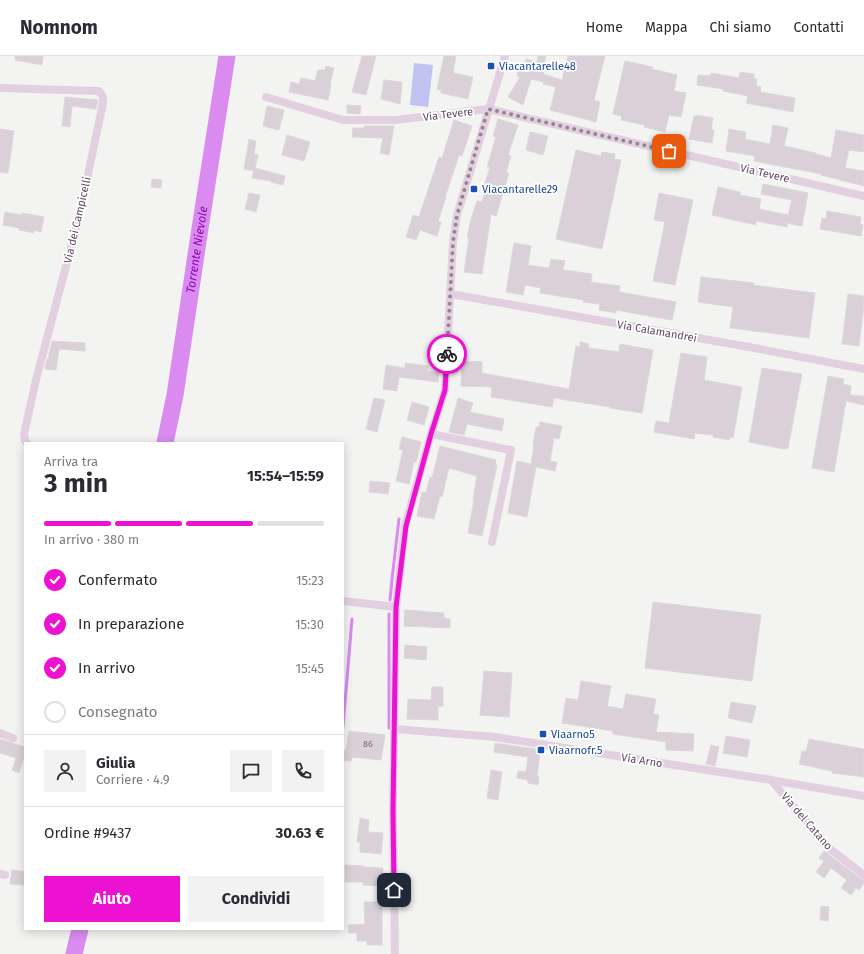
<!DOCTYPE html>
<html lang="it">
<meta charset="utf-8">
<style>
body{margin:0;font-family:"Fira Sans",sans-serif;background:#f2f2f3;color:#2b2b33;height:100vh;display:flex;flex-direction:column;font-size:15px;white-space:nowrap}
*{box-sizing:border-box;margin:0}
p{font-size:13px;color:#7c7c81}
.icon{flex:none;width:22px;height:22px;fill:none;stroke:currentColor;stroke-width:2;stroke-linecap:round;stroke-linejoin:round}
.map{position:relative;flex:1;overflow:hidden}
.side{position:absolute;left:24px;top:386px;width:320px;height:488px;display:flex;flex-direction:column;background:#fff;border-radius:0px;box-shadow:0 2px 10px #0003}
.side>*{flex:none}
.pin{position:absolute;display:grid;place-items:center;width:34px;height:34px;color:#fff;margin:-17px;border-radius:8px;box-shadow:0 2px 6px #0006}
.courier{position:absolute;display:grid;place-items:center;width:40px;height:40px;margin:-20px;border:3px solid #ed12d1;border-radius:50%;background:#fff;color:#222;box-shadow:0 1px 5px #0007}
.summary em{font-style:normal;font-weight:700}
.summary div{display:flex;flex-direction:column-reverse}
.summary{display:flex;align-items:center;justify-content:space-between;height:68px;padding:0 20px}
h1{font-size:26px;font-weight:700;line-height:30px}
.bar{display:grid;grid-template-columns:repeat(4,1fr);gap:6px 4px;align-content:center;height:48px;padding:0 20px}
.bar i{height:5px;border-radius:3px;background:#e1e1e2}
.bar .current{background:#ed12d1}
.bar p{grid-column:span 4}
.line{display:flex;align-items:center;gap:10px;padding:0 20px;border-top:1px solid #e1e1e2}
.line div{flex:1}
.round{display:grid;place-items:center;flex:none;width:42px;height:42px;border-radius:0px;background:#f2f2f3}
ol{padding:0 20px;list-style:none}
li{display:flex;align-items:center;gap:12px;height:44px}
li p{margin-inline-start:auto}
li .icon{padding:4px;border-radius:50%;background:#ed12d1;color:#fff;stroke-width:4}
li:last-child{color:#7c7c81}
li i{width:22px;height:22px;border:2px solid #e1e1e2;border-radius:50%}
.action{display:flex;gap:8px;margin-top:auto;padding:8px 20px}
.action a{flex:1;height:46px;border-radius:0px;background:#ed12d1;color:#fff;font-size:16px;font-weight:700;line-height:46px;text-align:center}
.action a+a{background:#f2f2f3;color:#2b2b33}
header{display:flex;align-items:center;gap:24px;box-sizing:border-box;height:56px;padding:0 20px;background:#fff;border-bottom:1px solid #e1e1e2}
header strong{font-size:19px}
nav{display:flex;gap:22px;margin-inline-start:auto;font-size:14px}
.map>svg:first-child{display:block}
</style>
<header>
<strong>Nomnom</strong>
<nav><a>Home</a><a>Mappa</a><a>Chi siamo</a><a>Contatti</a></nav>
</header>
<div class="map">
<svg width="864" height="898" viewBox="0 0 864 898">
<rect width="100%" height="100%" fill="#f3f4f2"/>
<path fill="#c0c2f2" d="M 414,7 L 433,9 L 428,51 L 410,49 Z"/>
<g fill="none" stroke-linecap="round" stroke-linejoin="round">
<path stroke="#d98bf0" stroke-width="3" d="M 390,544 L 392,523 L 399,463
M 343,670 L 352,563
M 389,672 L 389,558"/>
<g stroke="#d98bf0" stroke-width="17">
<path id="s1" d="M 165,387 L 175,339 L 199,179 L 227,0"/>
<path d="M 74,898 L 80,873"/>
</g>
</g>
<path fill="#d9d1d7" stroke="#ddd6db" d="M 15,0 L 43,0 L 42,9 L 15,4 Z
M 362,0 L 376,0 L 366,39 L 352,36 Z
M 444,0 L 456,0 L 453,17 L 473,21 L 468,43 L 441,37 L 441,34 L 437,33 Z
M 538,0 L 546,0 L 544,8 L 546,8 L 543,18 L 562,24 L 568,0 L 605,0 L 594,44 L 600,46 L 596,66 L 550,54 L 556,31 L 543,28 L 544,26 L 531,23 L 523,49 L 508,41 L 520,21 L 517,20 L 519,10 L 524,12 L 526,3 L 537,6 Z
M 625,5 L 653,11 L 652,13 L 677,19 L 674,35 L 686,37 L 681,61 L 669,59 L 665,76 L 644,71 L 645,69 L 621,64 L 622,60 L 613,58 Z
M 326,10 L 334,12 L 330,28 L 331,29 L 328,44 L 289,36 L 291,26 L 299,28 L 301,22 L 315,25 L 318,14 L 325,14 Z
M 740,16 L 754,18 L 754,22 L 757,23 L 756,30 L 761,31 L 760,36 L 795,42 L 793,56 L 746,47 L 748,40 L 723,35 L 723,33 L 697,29 L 698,19 L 711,20 L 711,17 L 739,22 Z
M 384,24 L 402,26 L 400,48 L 381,43 Z
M 65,41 L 98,44 L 96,53 L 72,50 L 70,71 L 62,70 Z
M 347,49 L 361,50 L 360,58 L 347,57 Z
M 267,50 L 284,54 L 279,74 L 263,70 Z
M 697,59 L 713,62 L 711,74 L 714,74 L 712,87 L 689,83 L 694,60 L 696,60 Z
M 498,63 L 518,69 L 508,99 L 511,100 L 506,117 L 509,117 L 496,160 L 491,158 L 482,218 L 464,216 L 469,182 L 467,181 L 470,167 L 477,145 L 482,146 L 486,131 L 484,130 L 490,111 L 487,111 L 496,81 L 493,80 Z
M 454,64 L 472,70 L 462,100 L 459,99 L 445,141 L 446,141 L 438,165 L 441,166 L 437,180 L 420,174 L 416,184 L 406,181 L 413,159 L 419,161 L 439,101 L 442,102 Z
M 773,69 L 788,72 L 784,90 L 816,97 L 816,98 L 831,102 L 836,74 L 864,79 L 864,96 L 849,94 L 845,112 L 864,115 L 864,130 L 821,119 L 821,118 L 754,105 L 755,100 L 726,95 L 729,73 L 746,76 L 745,83 L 770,88 Z
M 364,70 L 394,70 L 389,99 L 380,97 L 383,82 L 352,81 L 353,72 L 364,72 Z
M 0,73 L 14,75 L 8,117 L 0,116 Z
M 530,76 L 548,80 L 543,99 L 526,94 Z
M 287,79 L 310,86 L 304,105 L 282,99 Z
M 249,83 L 256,85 L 254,98 L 258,99 L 255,112 L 285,120 L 283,129 L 271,126 L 271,125 L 252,122 L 254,115 L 244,113 Z
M 576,94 L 601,100 L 602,96 L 615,98 L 614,103 L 621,104 L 602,193 L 556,183 Z
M 152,123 L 162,124 L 161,132 L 151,131 Z
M 763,128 L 808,137 L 802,170 L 787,167 L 787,171 L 756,165 L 756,169 L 712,159 L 718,131 L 740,136 L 740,139 L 761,143 L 759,153 L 788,159 L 792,144 L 761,138 Z
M 249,137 L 260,139 L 256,156 L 245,153 Z
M 659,137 L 693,144 L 675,229 L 653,225 L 665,166 L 654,164 Z
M 827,155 L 861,161 L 860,168 L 863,169 L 861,180 L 820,173 L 822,162 L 826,163 Z
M 5,156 L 22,159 L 22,157 L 44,161 L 41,176 L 34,174 L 34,177 L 19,174 L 19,172 L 3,169 Z
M 514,187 L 531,190 L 528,209 L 549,212 L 551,203 L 565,205 L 563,214 L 592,218 L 591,226 L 620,230 L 619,236 L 676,246 L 672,264 L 616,254 L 616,257 L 599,254 L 600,248 L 583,246 L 584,244 L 540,237 L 541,232 L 525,229 L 523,239 L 506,236 Z
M 701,221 L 754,227 L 753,229 L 815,237 L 809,282 L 730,272 L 733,251 L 698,246 Z
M 848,238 L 864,240 L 864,249 L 859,290 L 842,288 Z
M 52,285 L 85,287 L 85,295 L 59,293 L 56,314 L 45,313 L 47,303 L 48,303 Z
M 580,286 L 589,288 L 588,292 L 619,296 L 620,288 L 653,294 L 642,357 L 610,352 L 610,351 L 554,342 L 552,351 L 491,341 L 492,331 L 461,330 L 462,305 L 482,306 L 482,317 L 569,333 L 576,290 L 580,291 Z
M 681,297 L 707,301 L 704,324 L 742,331 L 733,382 L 730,381 L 729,384 L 713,381 L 713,379 L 695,377 L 694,383 L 654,376 L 656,365 L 669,367 Z
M 405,307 L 428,310 L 427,315 L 439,317 L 438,326 L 399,321 L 397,335 L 383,333 L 386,309 L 405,312 Z
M 762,312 L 802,318 L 788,392 L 784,393 L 749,386 Z
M 828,320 L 844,323 L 843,328 L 851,330 L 850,339 L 864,340 L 864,349 L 846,345 L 834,416 L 812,412 Z
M 374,342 L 385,344 L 377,376 L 366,373 Z
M 458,342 L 473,347 L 470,356 L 504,363 L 502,375 L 467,368 L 464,379 L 449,376 Z
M 412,346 L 429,351 L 424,369 L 407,364 Z
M 540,366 L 562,370 L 559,383 L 554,382 L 550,405 L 557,406 L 555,415 L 536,411 L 527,461 L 508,457 L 517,405 L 531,408 L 534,389 L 533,389 L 536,371 L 539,371 Z
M 402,381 L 421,386 L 416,406 L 414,406 L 409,428 L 396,425 L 403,394 L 399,393 Z
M 440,390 L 496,404 L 495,409 L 497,409 L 482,480 L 468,477 L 474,444 L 473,443 L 477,420 L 449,412 L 442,441 L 440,440 L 434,463 L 417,460 L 422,436 L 426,437 L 430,421 L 432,422 Z
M 370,425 L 390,427 L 388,438 L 369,436 Z
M 653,546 L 761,559 L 752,625 L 645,612 Z
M 405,554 L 444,557 L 444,562 L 450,563 L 450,572 L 404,570 Z
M 405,589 L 427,591 L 426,604 L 404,602 Z
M 484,615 L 512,617 L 509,661 L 480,659 Z
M 581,625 L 611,630 L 607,650 L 623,653 L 626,638 L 656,643 L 653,658 L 659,659 L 656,676 L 694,678 L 693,695 L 666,694 L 666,686 L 613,678 L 613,675 L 562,667 L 566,642 L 578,644 Z
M 432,631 L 443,631 L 443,650 L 438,650 L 438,664 L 407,663 L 408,643 L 431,644 Z
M 731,646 L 756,650 L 752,667 L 728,662 Z
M 349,675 L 385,679 L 381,704 L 352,701 L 351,705 L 343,704 L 344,694 L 346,695 Z
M 726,680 L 750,684 L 747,701 L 723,697 Z
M 0,683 L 25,691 L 25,698 L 19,717 L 12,714 L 16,702 L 0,697 Z
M 809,683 L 864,693 L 864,721 L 832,717 L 832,715 L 799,708 L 802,695 L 806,696 Z
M 495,687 L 535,693 L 535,695 L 540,696 L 537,720 L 539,721 L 538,729 L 528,727 L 528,724 L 517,722 L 518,715 L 526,716 L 528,701 L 494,696 Z
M 711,689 L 719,691 L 715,710 L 706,708 Z
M 491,714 L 502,716 L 498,744 L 487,742 Z
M 360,762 L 369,764 L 368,776 L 383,777 L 381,798 L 360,796 L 360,786 L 357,786 Z
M 824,795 L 861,823 L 864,824 L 864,827 L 859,834 L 856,832 L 851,839 L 841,832 L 847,824 L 831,812 L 824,822 L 816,816 L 824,805 L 819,802 Z
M 345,809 L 364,810 L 363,811 L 383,812 L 382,830 L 363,829 L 363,826 L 345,826 Z
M 12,814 L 25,816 L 25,829 L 10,828 Z
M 364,846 L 382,846 L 382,889 L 367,889 L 367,885 L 357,885 L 357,877 L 349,877 L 348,869 L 365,868 Z
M 821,850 L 829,851 L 828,865 L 820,864 Z"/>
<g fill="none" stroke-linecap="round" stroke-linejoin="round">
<path stroke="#e2d0e1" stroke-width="8" d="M 0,32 L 99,35 L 103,41 L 103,47 L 79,161 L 36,324 L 24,378 L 25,385 L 27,387
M 266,41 L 343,64 L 396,64 L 488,53 L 864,140
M 451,238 L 749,291 L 864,313
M 431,378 L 511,394 L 492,486
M 343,545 L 396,551
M 395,673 L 495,681 L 771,724 L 864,740
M 0,677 L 13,682
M 771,724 L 830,793 L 864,819
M 0,818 L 5,819
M 395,898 L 393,755 L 396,551 L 405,470 L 431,378 L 445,334 L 453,186 L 457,159 L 505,0"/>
</g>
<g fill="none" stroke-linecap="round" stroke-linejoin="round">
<path stroke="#938492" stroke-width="4" stroke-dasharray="0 7.2" d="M 447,298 L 453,186 L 457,159 L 488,53 L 669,95"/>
<path stroke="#ed12d1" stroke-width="5" d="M 394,834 L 393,755 L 396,551 L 406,470 L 431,378 L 445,334 L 447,298"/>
</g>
<g fill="#1a4fb4" stroke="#fff" stroke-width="1.5">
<rect x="487" y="6" width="8" height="8" rx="2"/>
<rect x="470" y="129" width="8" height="8" rx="2"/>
<rect x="539" y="674" width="8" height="8" rx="2"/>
<rect x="537" y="690" width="8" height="8" rx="2"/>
</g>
<g text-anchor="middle" stroke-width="3.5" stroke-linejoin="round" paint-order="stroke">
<g font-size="9" fill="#7e6a7d">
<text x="368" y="691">86</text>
</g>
<g font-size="11" fill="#164399" stroke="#fff" text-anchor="start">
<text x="499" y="14">Viacantarelle48</text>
<text x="482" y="137">Viacantarelle29</text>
<text x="551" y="682">Viaarno5</text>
<text x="549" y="698">Viaarnofr.5</text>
</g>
<g font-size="11" fill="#60485f" stroke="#fff">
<text transform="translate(448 58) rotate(-7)" y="4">Via Tevere</text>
<text transform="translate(765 117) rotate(13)" y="4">Via Tevere</text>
<text transform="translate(77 164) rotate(-77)" y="4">Via dei Campicelli</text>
<text transform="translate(657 275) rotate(10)" y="4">Via Calamandrei</text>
<text transform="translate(642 704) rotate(9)" y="4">Via Arno</text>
<text transform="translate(807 765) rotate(49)" y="4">Via del Catano</text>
</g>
<g font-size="12" font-style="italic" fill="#8e06b5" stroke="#fff">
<text dy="4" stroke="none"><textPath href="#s1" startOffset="196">Torrente Nievole</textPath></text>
</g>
</g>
</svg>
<div class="pin" style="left:669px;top:95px;background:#ea580c"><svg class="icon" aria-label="bag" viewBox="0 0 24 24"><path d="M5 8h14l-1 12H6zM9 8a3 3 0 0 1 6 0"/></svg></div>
<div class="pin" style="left:394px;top:834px;background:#1f2937"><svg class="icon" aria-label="home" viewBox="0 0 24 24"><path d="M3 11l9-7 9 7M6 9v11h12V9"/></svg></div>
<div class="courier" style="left:447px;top:298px"><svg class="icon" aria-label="bike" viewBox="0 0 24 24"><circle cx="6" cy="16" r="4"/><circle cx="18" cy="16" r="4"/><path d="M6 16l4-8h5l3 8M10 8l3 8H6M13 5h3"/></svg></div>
<section class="side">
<div class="summary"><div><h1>3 min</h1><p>Arriva tra</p></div><em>15:54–15:59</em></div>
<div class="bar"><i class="current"></i><i class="current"></i><i class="current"></i><i></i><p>In arrivo · 380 m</p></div>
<ol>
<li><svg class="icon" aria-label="check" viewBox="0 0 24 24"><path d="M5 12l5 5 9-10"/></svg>Confermato<p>15:23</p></li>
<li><svg class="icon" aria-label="check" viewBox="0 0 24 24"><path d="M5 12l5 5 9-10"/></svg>In preparazione<p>15:30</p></li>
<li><svg class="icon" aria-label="check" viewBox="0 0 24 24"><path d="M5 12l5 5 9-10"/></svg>In arrivo<p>15:45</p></li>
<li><i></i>Consegnato</li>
</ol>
<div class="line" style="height:72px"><a class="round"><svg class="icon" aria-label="person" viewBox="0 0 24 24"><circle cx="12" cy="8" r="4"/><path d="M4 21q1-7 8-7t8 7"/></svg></a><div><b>Giulia</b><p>Corriere · 4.9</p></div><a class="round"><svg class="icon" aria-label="chat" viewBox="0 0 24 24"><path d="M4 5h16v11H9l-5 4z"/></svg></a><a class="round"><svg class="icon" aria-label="phone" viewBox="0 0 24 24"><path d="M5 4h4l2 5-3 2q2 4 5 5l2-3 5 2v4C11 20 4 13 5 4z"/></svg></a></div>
<div class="line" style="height:52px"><div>Ordine #9437</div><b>30.63 €</b></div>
<div class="action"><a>Aiuto</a><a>Condividi</a></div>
</section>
</div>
